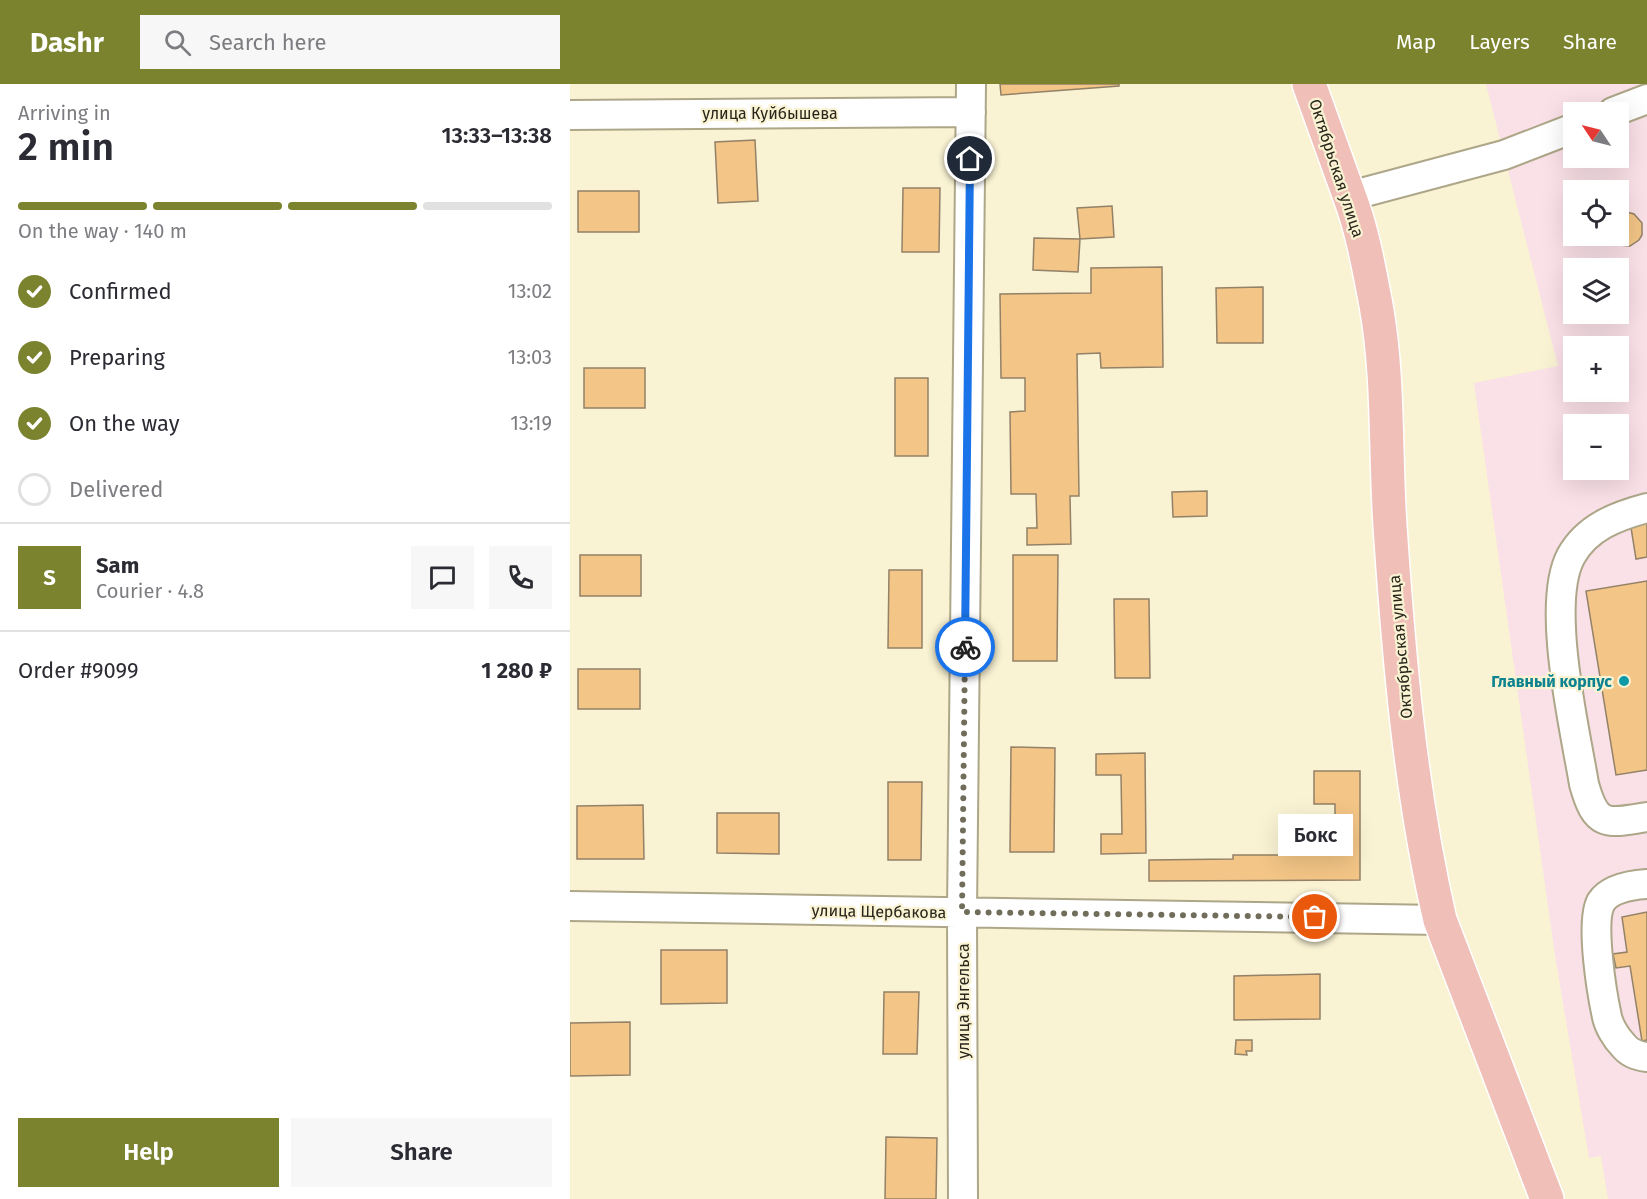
<!DOCTYPE html>
<meta charset="utf-8">
<style>
body{margin:0;font-family:"Fira Sans",sans-serif;background:#f7f7f7;color:#2b2b33;height:100vh;display:flex;flex-direction:column;font-size:22px;white-space:nowrap}
*{box-sizing:border-box;margin:0}
p{font-size:20px;color:#7c7c81}
.icon{flex:none;width:33px;height:33px;fill:none;stroke:currentColor;stroke-width:2;stroke-linecap:round;stroke-linejoin:round}
.map{position:relative;flex:1;overflow:hidden}
.details{display:flex;flex-direction:column;background:#fff;width:570px}
.details>*{flex:none}
.needle{width:39px;rotate:305deg}
.tools{position:absolute;left:993px;top:18px;display:grid;gap:12px}
.tools a{display:grid;place-items:center;width:66px;height:66px;border-radius:0px;background:#fff;box-shadow:0 6px 24px #0002;font-size:30px}
.pin{position:absolute;display:grid;place-items:center;width:51px;height:51px;color:#fff;margin:-26px;border:3px solid #fff;border-radius:50%;box-shadow:0 2px 6px #0007}
.courier{position:absolute;display:grid;place-items:center;width:60px;height:60px;margin:-30px;border:4px solid #1a73e8;border-radius:50%;background:#fff;color:#222;box-shadow:0 2px 8px #0007}
.bubble{position:absolute;height:42px;border-radius:0px;background:#fff;box-shadow:0 6px 24px #0002;font-size:20px;font-weight:600;line-height:42px;text-align:center}
.overview em{font-style:normal;font-weight:600}
.overview div{display:flex;flex-direction:column-reverse}
.overview{display:flex;align-items:center;justify-content:space-between;height:102px;padding:0 18px}
h1{font-size:39px;font-weight:600;line-height:45px}
.bar{display:grid;grid-template-columns:repeat(4,1fr);gap:9px 6px;align-content:center;height:72px;padding:0 18px}
.bar i{height:8px;border-radius:4px;background:#e1e1e2}
.bar .on{background:#7b832e}
.bar p{grid-column:span 4}
.line{display:flex;align-items:center;gap:15px;padding:0 18px;border-top:2px solid #e1e1e2}
.line div{flex:1}
.round{display:grid;place-items:center;flex:none;width:63px;height:63px;border-radius:0px;background:#f7f7f7}
ol{padding:0 18px;list-style:none}
li{display:flex;align-items:center;gap:18px;height:66px}
li p{margin-inline-start:auto}
li .icon{padding:6px;border-radius:50%;background:#7b832e;color:#fff;stroke-width:4}
li:last-child{color:#7c7c81}
li i{width:33px;height:33px;border:3px solid #e1e1e2;border-radius:50%}
.primary-button{display:flex;gap:12px;margin-top:auto;padding:12px 18px}
.primary-button a{flex:1;height:69px;border-radius:0px;background:#7b832e;color:#fff;font-size:24px;font-weight:600;line-height:69px;text-align:center}
.primary-button a+a{background:#f7f7f7;color:#2b2b33}
header{display:flex;align-items:center;gap:36px;box-sizing:border-box;height:84px;padding:0 30px;background:#7b832e;color:#fff}
header strong{font-size:28px}
nav{display:flex;gap:33px;margin-inline-start:auto;font-size:21px}
.search{width:420px;height:54px;background:#f7f7f7;display:flex;align-items:center;gap:15px;box-sizing:border-box;padding:0 21px;border-radius:0px;color:#7c7c81;font-size:22px}
main{display:flex;flex:1;min-height:0}
.map>svg:first-child{display:block}
</style>
<header>
<strong>Dashr</strong>
<div class="search"><svg class="icon" aria-label="search" viewBox="0 0 24 24"><circle cx="10" cy="10" r="6"/><path d="M15 15l6 6"/></svg>Search here</div>
<nav><a>Map</a><a>Layers</a><a>Share</a></nav>
</header>
<main>
<section class="details">
<div class="overview"><div><h1>2 min</h1><p>Arriving in</p></div><em>13:33–13:38</em></div>
<div class="bar"><i class="on"></i><i class="on"></i><i class="on"></i><i></i><p>On the way · 140 m</p></div>
<ol>
<li><svg class="icon" aria-label="check" viewBox="0 0 24 24"><path d="M5 12l5 5 9-10"/></svg>Confirmed<p>13:02</p></li>
<li><svg class="icon" aria-label="check" viewBox="0 0 24 24"><path d="M5 12l5 5 9-10"/></svg>Preparing<p>13:03</p></li>
<li><svg class="icon" aria-label="check" viewBox="0 0 24 24"><path d="M5 12l5 5 9-10"/></svg>On the way<p>13:19</p></li>
<li><i></i>Delivered</li>
</ol>
<div class="line" style="height:108px"><b class="round" style="background:#7b832e;color:#fff">S</b><div><b>Sam</b><p>Courier · 4.8</p></div><a class="round"><svg class="icon" aria-label="chat" viewBox="0 0 24 24"><path d="M4 5h16v11H9l-5 4z"/></svg></a><a class="round"><svg class="icon" aria-label="phone" viewBox="0 0 24 24"><path d="M5 4h4l2 5-3 2q2 4 5 5l2-3 5 2v4C11 20 4 13 5 4z"/></svg></a></div>
<div class="line" style="height:78px"><div>Order #9099</div><b>1 280 ₽</b></div>
<div class="primary-button"><a>Help</a><a>Share</a></div>
</section>
<div class="map">
<svg width="1077" height="1115" viewBox="0 0 1077 1115">
<rect width="100%" height="100%" fill="#f9f2d3"/>
<path fill="#fae0e7" fill-rule="evenodd" d="M 916,0 L 1077,0 L 1077,1115 L 1038,1115 L 1031,1072 L 1019,1074 L 985,871 L 904,299 L 988,282 ZM 1004,28 L 1048,28 L 1048,74 L 1004,74 ZM 1004,106 L 1048,106 L 1048,152 L 1004,152 ZM 1004,184 L 1048,184 L 1048,230 L 1004,230 ZM 1004,262 L 1048,262 L 1048,308 L 1004,308 ZM 1004,340 L 1048,340 L 1048,386 L 1004,386 Z"/>
<path fill="#f3c586" stroke="#938168" stroke-width="1.5" d="M 430,0 L 549,0 L 549,2 L 431,11 Z
M 185,56 L 188,117 L 148,119 L 145,58 Z
M 333,104 L 370,104 L 369,168 L 332,168 Z
M 8,107 L 69,107 L 69,148 L 8,148 Z
M 542,122 L 544,153 L 510,155 L 507,124 Z
M 1053,127 L 1064,130 L 1072,139 L 1072,151 L 1069,156 L 1060,162 L 1049,161 L 1039,152 L 1048,152 L 1048,129 Z
M 464,154 L 510,155 L 508,188 L 463,186 Z
M 592,183 L 593,283 L 531,284 L 530,269 L 507,270 L 509,412 L 500,412 L 501,460 L 457,461 L 457,444 L 467,444 L 466,410 L 441,410 L 440,328 L 455,327 L 455,294 L 431,294 L 430,210 L 521,209 L 521,184 Z
M 693,203 L 693,259 L 647,259 L 646,204 Z
M 14,284 L 75,284 L 75,324 L 14,324 Z
M 325,294 L 358,294 L 358,372 L 325,372 Z
M 637,407 L 637,432 L 603,433 L 602,408 Z
M 1077,434 L 1077,473 L 1066,475 L 1060,437 Z
M 10,471 L 71,471 L 71,512 L 10,512 Z
M 443,471 L 488,471 L 487,577 L 443,577 Z
M 319,486 L 352,486 L 352,564 L 318,564 Z
M 1077,497 L 1077,686 L 1046,691 L 1016,507 Z
M 544,515 L 579,515 L 580,594 L 545,594 Z
M 8,585 L 70,585 L 70,625 L 8,625 Z
M 441,663 L 485,664 L 484,768 L 440,768 Z
M 575,669 L 576,769 L 531,770 L 531,750 L 552,750 L 551,691 L 526,691 L 526,670 Z
M 744,687 L 790,687 L 790,796 L 579,797 L 579,776 L 663,775 L 663,771 L 709,771 L 709,748 L 765,748 L 765,720 L 744,720 Z
M 318,698 L 352,698 L 351,776 L 318,776 Z
M 73,721 L 74,775 L 7,775 L 7,722 Z
M 147,729 L 209,729 L 209,770 L 147,769 Z
M 1077,828 L 1077,956 L 1072,957 L 1060,882 L 1046,884 L 1043,870 L 1057,868 L 1052,833 Z
M 91,866 L 157,866 L 157,919 L 91,920 Z
M 750,890 L 750,935 L 664,936 L 664,892 Z
M 314,908 L 349,908 L 347,970 L 313,970 Z
M 60,938 L 60,991 L 0,992 L 0,939 Z
M 666,956 L 682,956 L 682,967 L 676,967 L 677,971 L 665,970 Z
M 316,1053 L 367,1054 L 366,1115 L 315,1115 Z"/>
<g fill="none" stroke-linecap="round" stroke-linejoin="round">
<g stroke="#ada688" stroke-width="32">
<path id="minor" d="M 1043,28 L 1077,15
M 0,31 L 401,28
M 780,112 L 934,71 L 1004,44
M 1077,424 C 1047,432 1017,443 1001,472 C 975,520 1005,645 1014,700 C 1026,743 1036,740 1077,733
M 1077,800 C 1062,801 1040,804 1031,818 C 1020,838 1032,910 1037,933 C 1039,942 1046,954 1053,961 C 1059,969 1067,972 1077,973
M 0,822 L 870,836
M 393,1115 L 392,828 L 401,0"/>
</g>
<g stroke="#fff" stroke-width="36">
<path id="major" d="M 739,0 C 752,37 766,74 779,111 C 792,145 799,184 806,221 C 819,293 815,368 820,442 C 829,575 840,706 870,836 L 977,1115"/>
</g>
<use href="#minor" stroke="#fff" stroke-width="28"/>
<use href="#major" stroke="#efbfb8" stroke-width="33"/>
</g>
<g fill="none" stroke-linecap="round" stroke-linejoin="round">
<path stroke="#716d5b" stroke-width="6" stroke-dasharray="0 10.8" d="M 395,563 L 392,828 L 745,833"/>
<path stroke="#1a73e8" stroke-width="8" d="M 395,563 L 400,75"/>
</g>
<circle fill="#0f9aa8" stroke="#f9f2d3" stroke-width="2" cx="1054" cy="597" r="6"/>
<g text-anchor="middle" stroke-width="4.5" stroke-linejoin="round" paint-order="stroke">
<g font-size="16" fill="#28251a" stroke="#f9f2d3">
<text x="200" y="35">улица Куйбышева</text>
<text transform="translate(767 84) rotate(72)" y="6">Октябрьская улица</text>
<text transform="translate(830 563) rotate(-95)" y="6">Октябрьская улица</text>
<text transform="translate(309 827) rotate(1)" y="6">улица Щербакова</text>
<text transform="translate(393 917) rotate(-90)" y="6">улица Энгельса</text>
</g>
<g font-size="16" font-weight="bold" fill="#0d838f" stroke="#f9f2d3" text-anchor="end">
<text x="1042" y="603">Главный корпус</text>
</g>
</g>
</svg>
<div class="tools">
<a><svg class="needle" viewBox="-14 -14 28 28"><path d="M0-13l5 13h-10z" fill="#e53935"/><path d="M0 13l5-13h-10z" fill="#7c7c81"/></svg></a>
<a><svg class="icon" aria-label="locate" viewBox="0 0 24 24"><circle cx="12" cy="12" r="6"/><path d="M12 2v4M12 18v4M2 12h4M18 12h4"/></svg></a>
<a><svg class="icon" aria-label="layers" viewBox="0 0 24 24"><path d="M12 4l9 5-9 5-9-5zM3 14l9 5 9-5"/></svg></a>
<a>+</a>
<a>−</a>
</div>
<div class="pin" style="left:745px;top:833px;background:#ea580c"><svg class="icon" aria-label="bag" viewBox="0 0 24 24"><path d="M5 8h14l-1 12H6zM9 8a3 3 0 0 1 6 0"/></svg></div>
<div class="pin" style="left:400px;top:75px;background:#1f2937"><svg class="icon" aria-label="home" viewBox="0 0 24 24"><path d="M3 11l9-7 9 7M6 9v11h12V9"/></svg></div>
<div class="courier" style="left:395px;top:563px"><svg class="icon" aria-label="bike" viewBox="0 0 24 24"><circle cx="6" cy="16" r="4"/><circle cx="18" cy="16" r="4"/><path d="M6 16l4-8h5l3 8M10 8l3 8H6M13 5h3"/></svg></div>
<div class="bubble" style="left:708px;top:730px;width:75px">Бокс</div>
</div>
</main>
